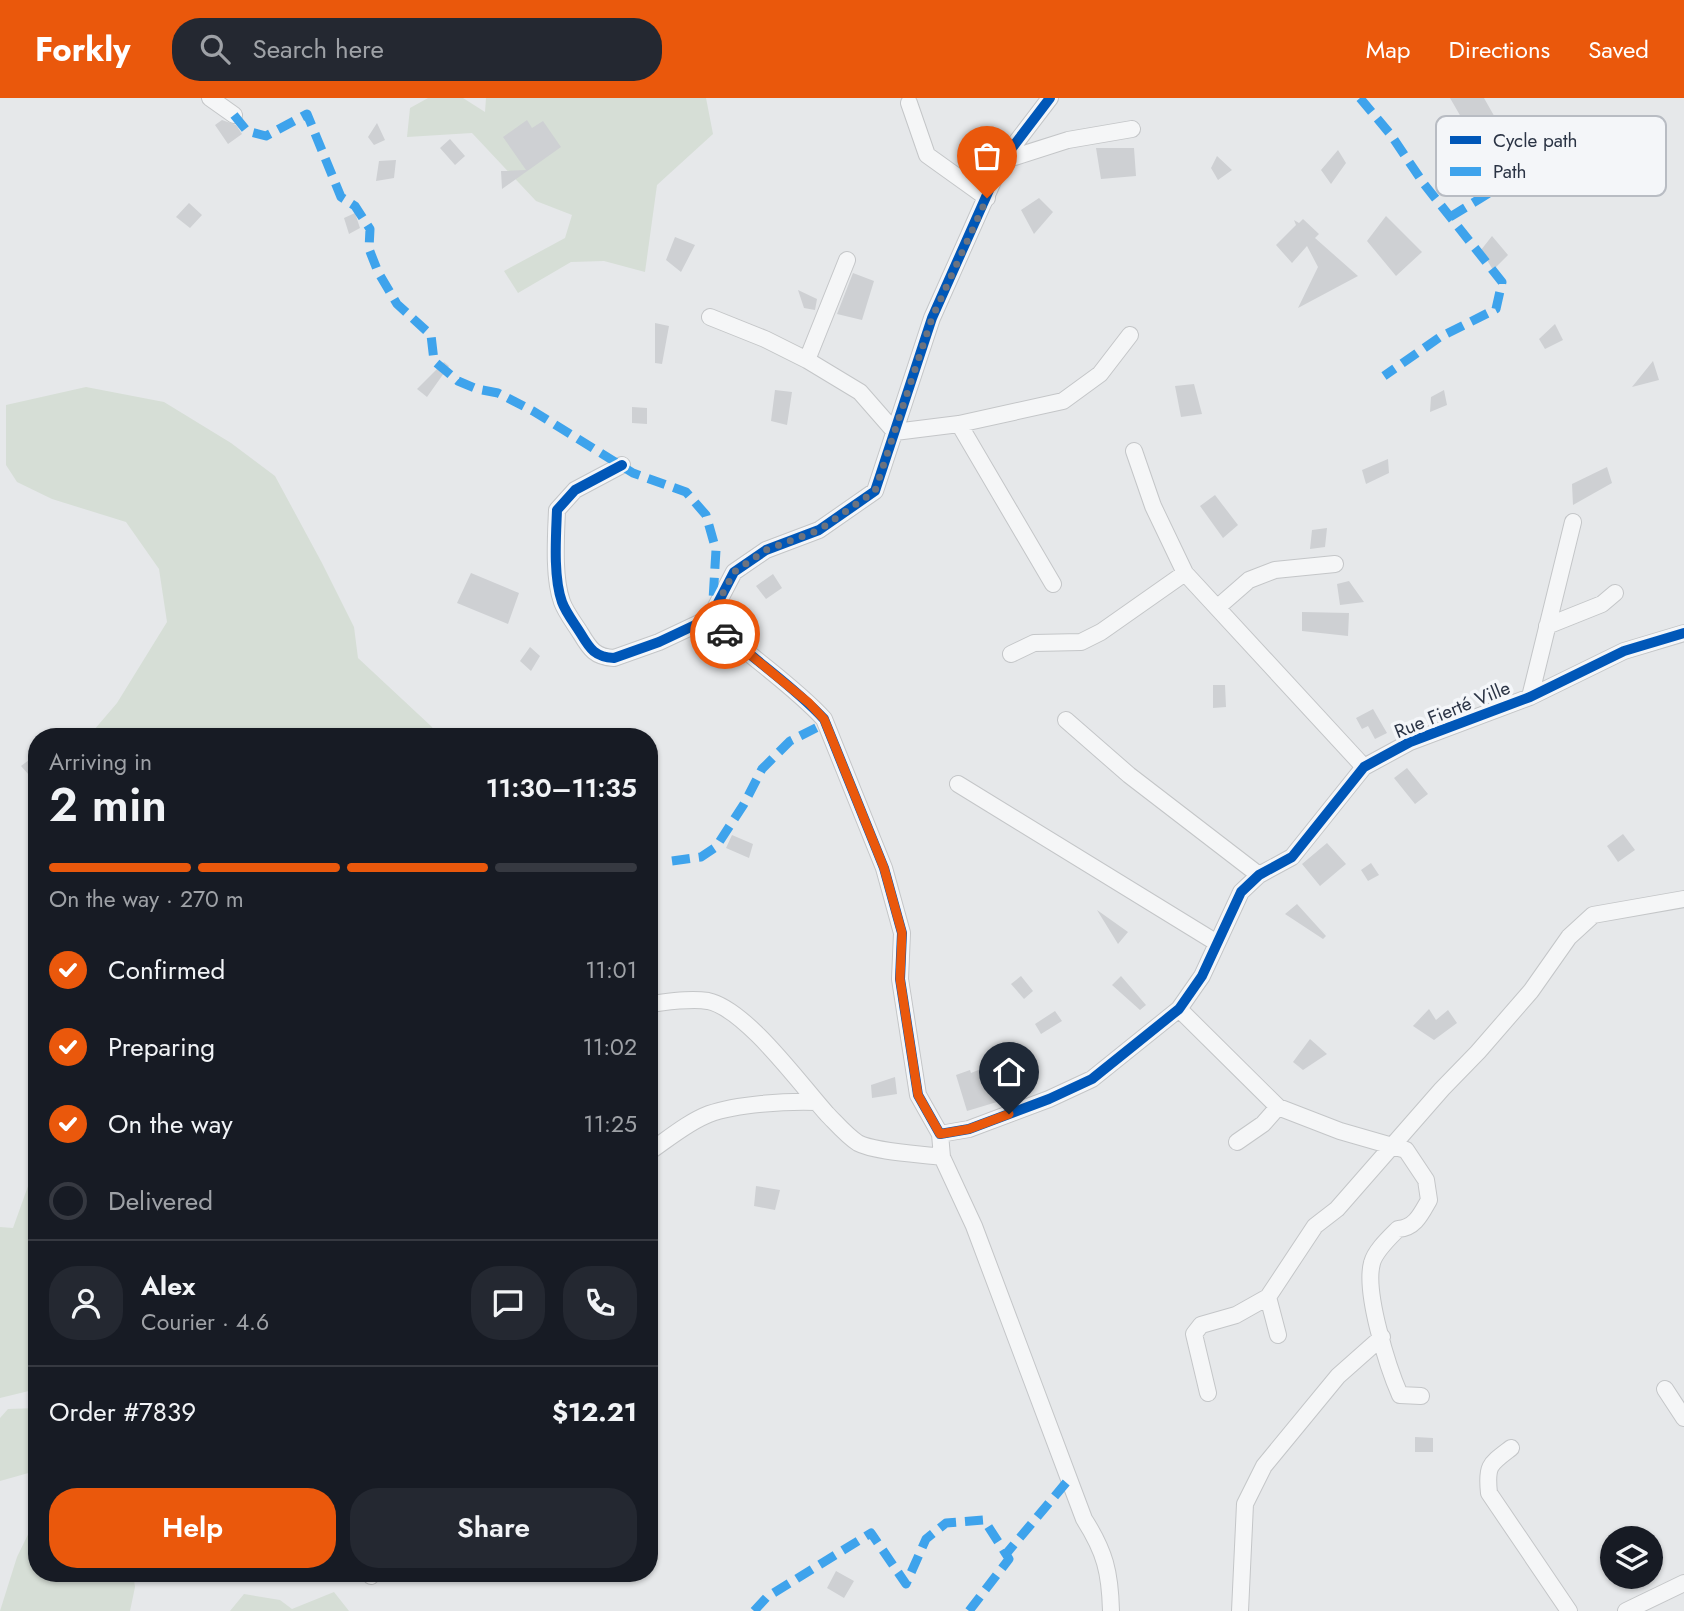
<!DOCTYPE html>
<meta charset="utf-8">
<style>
body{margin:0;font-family:Jost,sans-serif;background:#242831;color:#f1f3f6;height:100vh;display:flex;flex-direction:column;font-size:26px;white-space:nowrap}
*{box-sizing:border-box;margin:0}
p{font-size:23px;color:#9ea1a6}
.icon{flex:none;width:38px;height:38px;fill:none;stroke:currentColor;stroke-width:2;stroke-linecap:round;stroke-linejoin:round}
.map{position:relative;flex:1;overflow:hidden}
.sheet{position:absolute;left:28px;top:630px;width:630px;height:854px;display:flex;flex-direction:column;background:#171b24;border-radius:28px;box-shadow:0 2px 5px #0004}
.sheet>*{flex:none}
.tools{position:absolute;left:1600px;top:1428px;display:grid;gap:14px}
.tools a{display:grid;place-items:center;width:63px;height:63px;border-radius:50%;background:#171b24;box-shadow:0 2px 5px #0004;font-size:35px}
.pin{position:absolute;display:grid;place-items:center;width:60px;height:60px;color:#fff;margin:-72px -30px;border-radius:50% 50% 50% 0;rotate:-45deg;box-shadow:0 0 7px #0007}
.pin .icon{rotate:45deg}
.courier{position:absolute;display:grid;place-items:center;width:70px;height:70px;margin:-35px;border:5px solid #ea580c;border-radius:50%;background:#fff;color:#222;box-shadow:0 2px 9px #0007}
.summary em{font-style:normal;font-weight:600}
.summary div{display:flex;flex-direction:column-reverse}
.summary{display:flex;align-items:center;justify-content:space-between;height:119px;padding:0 21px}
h1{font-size:46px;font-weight:600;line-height:52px}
.bar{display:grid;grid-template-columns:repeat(4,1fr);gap:10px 7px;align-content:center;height:84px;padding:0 21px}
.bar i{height:9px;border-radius:5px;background:#363941}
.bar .current{background:#ea580c}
.bar p{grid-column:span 4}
.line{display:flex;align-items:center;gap:18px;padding:0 21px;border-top:2px solid #363941}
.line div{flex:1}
.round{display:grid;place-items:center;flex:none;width:74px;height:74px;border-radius:28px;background:#242831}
ol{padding:0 21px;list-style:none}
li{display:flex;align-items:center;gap:21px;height:77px}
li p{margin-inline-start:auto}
li .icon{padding:7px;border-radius:50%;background:#ea580c;color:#fff;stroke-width:4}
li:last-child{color:#9ea1a6}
li i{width:38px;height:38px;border:4px solid #363941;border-radius:50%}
.action{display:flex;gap:14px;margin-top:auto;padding:14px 21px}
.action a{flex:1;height:80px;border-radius:28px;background:#ea580c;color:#fff;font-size:28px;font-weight:600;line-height:80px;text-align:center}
.action a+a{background:#242831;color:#f1f3f6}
header{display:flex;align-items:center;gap:42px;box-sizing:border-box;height:98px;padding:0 35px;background:#ea580c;color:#fff}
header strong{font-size:33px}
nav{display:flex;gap:38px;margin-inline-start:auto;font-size:24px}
.search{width:490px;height:63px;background:#242831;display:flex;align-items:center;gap:18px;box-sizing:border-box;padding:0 24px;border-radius:28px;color:#9ea1a6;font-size:26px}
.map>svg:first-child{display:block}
</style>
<header>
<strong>Forkly</strong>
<div class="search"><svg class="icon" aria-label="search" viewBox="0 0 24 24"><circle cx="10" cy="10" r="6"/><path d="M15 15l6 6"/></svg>Search here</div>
<nav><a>Map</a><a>Directions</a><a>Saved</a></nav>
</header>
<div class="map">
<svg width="1684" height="1513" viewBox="0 0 1684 1513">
<rect width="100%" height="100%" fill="#e6e8ea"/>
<path fill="#d6ded6" d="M 428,0 L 463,0 L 485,14 L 486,0 L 706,0 L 713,36 L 657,87 L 645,174 L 604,163 L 571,164 L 518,195 L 504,173 L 565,140 L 572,117 L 536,103 L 472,35 L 407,39 L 410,10 Z
M 86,289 L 164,304 L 231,345 L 275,378 L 322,465 L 354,529 L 358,560 L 432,629 L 437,639 L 88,639 L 117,605 L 167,524 L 159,471 L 126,424 L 52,401 L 17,384 L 6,367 L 6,307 Z
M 37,1063 L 37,1291 L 0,1300 L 0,1129 L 13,1130 Z
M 37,1310 L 37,1383 L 32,1374 L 0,1383 L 0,1320 L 8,1311 Z
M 37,1418 L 37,1475 L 133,1475 L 135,1489 L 130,1513 L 0,1513 L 17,1459 Z
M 334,1494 L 349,1513 L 230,1513 L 244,1496 L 280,1502 L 292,1511 Z"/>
<path fill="#ced0d3" d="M 1450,0 L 1484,0 L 1497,23 L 1472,38 Z
M 222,22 L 236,27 L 242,36 L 228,46 L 215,27 Z
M 527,22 L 532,30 L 543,23 L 561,49 L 502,91 L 501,73 L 526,72 L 503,39 Z
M 377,25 L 385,42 L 374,47 L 368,39 Z
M 450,41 L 465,58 L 455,67 L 440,50 Z
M 1096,50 L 1134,50 L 1136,78 L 1101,81 Z
M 1338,52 L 1346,65 L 1331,86 L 1321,72 Z
M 1217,58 L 1232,72 L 1218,82 L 1211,70 Z
M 396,62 L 394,80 L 376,83 L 379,63 Z
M 1039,100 L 1053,114 L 1034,136 L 1021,112 Z
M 189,105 L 202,117 L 190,130 L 176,119 Z
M 355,115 L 360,130 L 349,136 L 344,120 Z
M 1386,118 L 1422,154 L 1396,178 L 1367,143 Z
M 1303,121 L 1319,136 L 1315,140 L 1358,178 L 1298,210 L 1318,169 L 1307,148 L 1292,165 L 1276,147 L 1296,127 L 1294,122 L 1299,125 Z
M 1492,138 L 1508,157 L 1493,172 L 1481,152 Z
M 675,139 L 695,147 L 681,174 L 666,162 Z
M 853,175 L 874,183 L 862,222 L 837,216 Z
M 798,192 L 817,201 L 815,212 L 804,210 Z
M 655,225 L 669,228 L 662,266 L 655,265 Z
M 1555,226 L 1563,242 L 1545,251 L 1539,241 Z
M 1653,263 L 1659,282 L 1632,289 Z
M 444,264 L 449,268 L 427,299 L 417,291 Z
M 1194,286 L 1202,316 L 1181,319 L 1175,288 Z
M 775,292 L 792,294 L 787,327 L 771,323 Z
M 1444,292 L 1447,307 L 1430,314 L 1431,299 Z
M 632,309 L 647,310 L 647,326 L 632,325 Z
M 1388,361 L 1389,375 L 1366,386 L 1362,372 Z
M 1607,369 L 1612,385 L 1573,407 L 1572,386 Z
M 1215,397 L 1238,427 L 1223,440 L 1200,408 Z
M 1327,430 L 1325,449 L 1310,451 L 1312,432 Z
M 471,475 L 519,495 L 508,526 L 457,505 Z
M 773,476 L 782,490 L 766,501 L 756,488 Z
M 1349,483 L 1364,504 L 1340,507 L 1337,486 Z
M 1302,514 L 1349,515 L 1348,538 L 1302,533 Z
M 530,549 L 540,558 L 531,573 L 520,563 Z
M 1213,587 L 1225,587 L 1226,609 L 1213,610 Z
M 1373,611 L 1387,635 L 1375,641 L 1368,628 L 1362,631 L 1356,620 Z
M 37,656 L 37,686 L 21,668 Z
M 1407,670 L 1428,696 L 1415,706 L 1394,680 Z
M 1623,736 L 1635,752 L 1618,764 L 1607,748 Z
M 732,737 L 753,746 L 749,760 L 726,750 Z
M 1327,745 L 1346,766 L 1320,788 L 1302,766 Z
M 1371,765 L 1379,777 L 1368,783 L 1361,772 Z
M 1297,806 L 1326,838 L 1323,841 L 1285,816 Z
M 1097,812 L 1128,834 L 1118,846 Z
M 1021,878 L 1033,893 L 1024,901 L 1011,886 Z
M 1121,878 L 1146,907 L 1140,912 L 1112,887 Z
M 1429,911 L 1436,922 L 1448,912 L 1457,925 L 1434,942 L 1413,928 Z
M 1055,913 L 1062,923 L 1041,936 L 1035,926 Z
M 1310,941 L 1327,956 L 1303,972 L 1293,964 Z
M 1017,956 L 1029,977 L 1003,991 L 1007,1001 L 967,1013 L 956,977 L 970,972 L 971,975 L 981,971 L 982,973 Z
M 895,979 L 897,996 L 872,1000 L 871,987 Z
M 756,1088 L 780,1092 L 775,1112 L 754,1108 Z
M 1415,1339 L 1433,1340 L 1433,1354 L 1415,1354 Z
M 836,1473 L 854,1483 L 844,1500 L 827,1490 Z"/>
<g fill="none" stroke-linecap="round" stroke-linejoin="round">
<g stroke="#c4c6c8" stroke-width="18">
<path id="minor" d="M 210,0 L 234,17
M 909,5 L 927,57 L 987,100
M 1002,63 L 1068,42 L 1132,31
M 847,162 L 807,262 L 860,294 L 895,334 L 959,326 L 1063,303 L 1100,276 L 1130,237
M 710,219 L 765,241 L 807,262
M 959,326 L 1053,486
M 1134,353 L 1153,408 L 1185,475 L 1364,669
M 622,367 L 575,392 L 557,412 C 556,438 553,479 562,504 C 566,515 575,526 581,536 C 590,551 595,559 614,560 L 659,544 L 710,520 L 734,474 L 766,452 L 819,432 L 875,393 L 932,220 L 1002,63 L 1050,0
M 1218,509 L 1249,482 L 1275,472 L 1335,466
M 710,520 C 745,557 789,583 824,621 L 884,770 L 902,835 L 900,881 L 918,997 L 940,1036 L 969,1031 L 1049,1001 L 1092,981 L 1179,911 L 1202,878 L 1241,794 L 1259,777 L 1292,759 L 1364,669 L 1410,644 L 1530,599 L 1624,553 L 1684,535
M 1547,528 L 1602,506 L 1615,495
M 1011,556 L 1034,545 L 1081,544 L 1101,534 L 1185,475
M 1530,599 L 1573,424
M 1066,622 L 1129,677 L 1259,777
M 958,686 L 1217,845
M 649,906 C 668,904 689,900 708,903 C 746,911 800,986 827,1016 C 836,1025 847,1038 858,1045 C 875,1054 921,1056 942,1059
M 1179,911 L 1278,1009 L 1340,1033 L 1406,1052 L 1426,1082 L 1429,1102 C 1421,1116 1415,1130 1398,1131 C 1389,1140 1375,1153 1372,1165 C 1364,1194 1388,1270 1400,1297 L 1421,1298
M 940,1036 L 942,1059 L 974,1128 L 1084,1421 C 1105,1454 1110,1474 1111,1513
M 1237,1044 L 1263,1026 L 1278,1009
M 649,1054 C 668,1041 688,1024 709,1016 C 737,1006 786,1003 816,1004
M 1278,1237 L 1268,1199 L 1315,1128 L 1337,1111 L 1442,991 L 1478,954 L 1531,893 L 1569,839 L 1593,817 L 1684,801
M 1665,1291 L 1684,1320
M 1208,1295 L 1194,1236 L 1201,1227 L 1236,1217 L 1268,1199
M 1511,1350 C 1490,1366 1486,1367 1489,1395 L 1569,1513
M 371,1478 L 372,1475
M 1240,1513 L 1245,1406 L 1264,1368 L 1338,1278 L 1382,1239
M 1626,1513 L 1684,1485"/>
</g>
<use href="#minor" stroke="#f5f6f7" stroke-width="16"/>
<path stroke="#3ea3ec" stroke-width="9" stroke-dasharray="18 9" stroke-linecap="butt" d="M 1360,0 L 1391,37 L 1424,86 L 1502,184 L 1496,211 L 1440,239 L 1384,278
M 234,17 L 247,33 L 266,38 L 307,16 L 341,99 L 355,108 L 370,131 L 369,151 L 378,174 L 397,206 L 431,237 L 434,263 L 458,283 L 477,291 L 498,295 L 533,313 L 633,375 L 686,394 L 706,417 L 716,452 L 713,502
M 1450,119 L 1530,70
M 672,763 L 701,759 L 716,749 L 744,706 L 762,671 L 790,643 L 818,629 L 824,621
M 754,1513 L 767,1499 L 871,1435 L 906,1486 L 926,1441 L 946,1425 L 984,1422 L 1006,1456 L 1070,1380
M 969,1513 L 1009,1461 L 1006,1456"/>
<g stroke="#f4f6f9" stroke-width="15">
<path id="cycleway" d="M 622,367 L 575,392 L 557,412 C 556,438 553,479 562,504 C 566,515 575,526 581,536 C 590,551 595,559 614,560 L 659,544 L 710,520 L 734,474 L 766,452 L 819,432 L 875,393 L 932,220 L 1002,63 L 1050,0
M 710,520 C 745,557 789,583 824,621 L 884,770 L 902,835 L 900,881 L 918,997 L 940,1036 L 969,1031 L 1049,1001 L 1092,981 L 1179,911 L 1202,878 L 1241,794 L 1259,777 L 1292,759 L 1364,669 L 1410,644 L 1530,599 L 1624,553 L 1684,535"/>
</g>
<use href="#cycleway" stroke="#0057b8" stroke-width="10"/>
</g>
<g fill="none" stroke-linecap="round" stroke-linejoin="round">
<path stroke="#6c737f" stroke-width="7" stroke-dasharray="0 12.6" d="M 725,536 L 710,520 L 734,474 L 766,452 L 819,432 L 875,393 L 932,220 L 987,100"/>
<path stroke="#ea580c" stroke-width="9" d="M 725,536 L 809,605 L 824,621 L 884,770 L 902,835 L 900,881 L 918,997 L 940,1036 L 969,1031 L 1009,1016"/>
</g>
<g text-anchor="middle" stroke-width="7" stroke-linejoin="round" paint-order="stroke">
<g font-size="19" fill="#2b3445" stroke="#f4f6f9">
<text transform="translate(1452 611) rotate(-22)" y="7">Rue Fierté Ville</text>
</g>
</g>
<rect x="1436" y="18" width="230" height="80" rx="10" fill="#f4f6f9" stroke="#b8bcc3" stroke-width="2"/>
<rect x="1450" y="38" width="31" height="8" fill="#0057b8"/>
<rect x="1450" y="69" width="31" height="9" fill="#3ea3ec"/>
<g font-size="19" fill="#2b3445">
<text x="1493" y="49">Cycle path</text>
<text x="1493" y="80">Path</text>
</g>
</svg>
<div class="tools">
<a><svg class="icon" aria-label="layers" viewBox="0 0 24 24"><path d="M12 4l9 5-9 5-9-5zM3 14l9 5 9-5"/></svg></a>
</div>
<div class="pin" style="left:987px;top:100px;background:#ea580c"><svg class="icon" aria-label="bag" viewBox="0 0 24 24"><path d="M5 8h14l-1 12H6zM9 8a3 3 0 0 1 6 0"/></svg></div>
<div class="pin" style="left:1009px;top:1016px;background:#1f2937"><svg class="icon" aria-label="home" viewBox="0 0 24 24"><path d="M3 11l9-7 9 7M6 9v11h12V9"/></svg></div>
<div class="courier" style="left:725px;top:536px"><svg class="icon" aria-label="car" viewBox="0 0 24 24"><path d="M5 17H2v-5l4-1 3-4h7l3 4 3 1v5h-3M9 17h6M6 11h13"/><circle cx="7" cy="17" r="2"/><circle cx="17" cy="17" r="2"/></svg></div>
<section class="sheet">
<div class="summary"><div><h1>2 min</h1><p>Arriving in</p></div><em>11:30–11:35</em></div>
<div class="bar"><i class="current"></i><i class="current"></i><i class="current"></i><i></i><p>On the way · 270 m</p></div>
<ol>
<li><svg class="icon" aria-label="check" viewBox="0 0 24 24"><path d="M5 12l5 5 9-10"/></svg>Confirmed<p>11:01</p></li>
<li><svg class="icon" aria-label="check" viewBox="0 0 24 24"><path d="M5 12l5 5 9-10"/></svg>Preparing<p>11:02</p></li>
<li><svg class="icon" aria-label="check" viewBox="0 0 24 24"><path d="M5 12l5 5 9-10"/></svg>On the way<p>11:25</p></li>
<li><i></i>Delivered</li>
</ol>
<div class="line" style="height:126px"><a class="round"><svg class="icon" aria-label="person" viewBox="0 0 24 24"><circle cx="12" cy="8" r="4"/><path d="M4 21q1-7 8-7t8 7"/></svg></a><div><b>Alex</b><p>Courier · 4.6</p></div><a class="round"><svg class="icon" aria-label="chat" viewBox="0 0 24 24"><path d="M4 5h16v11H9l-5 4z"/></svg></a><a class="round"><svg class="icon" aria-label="phone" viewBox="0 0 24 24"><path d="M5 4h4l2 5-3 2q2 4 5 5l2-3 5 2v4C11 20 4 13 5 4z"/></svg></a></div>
<div class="line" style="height:91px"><div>Order #7839</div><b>$12.21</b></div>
<div class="action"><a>Help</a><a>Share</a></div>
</section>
</div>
